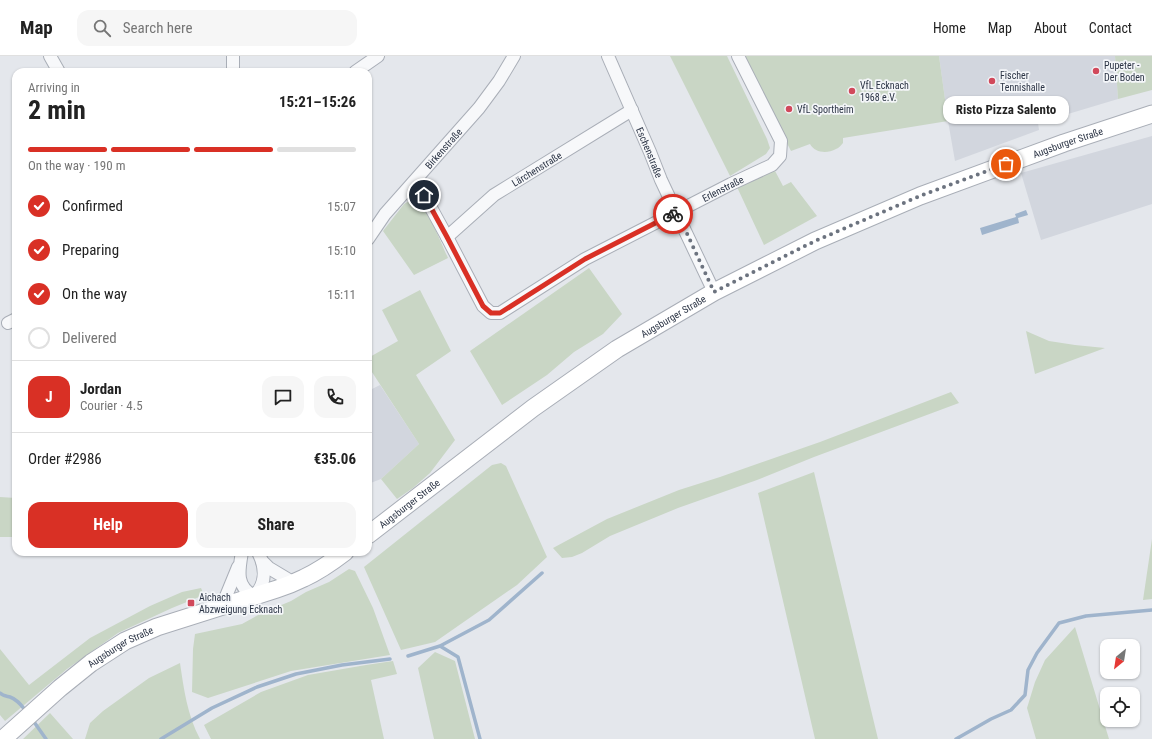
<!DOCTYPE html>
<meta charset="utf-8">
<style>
body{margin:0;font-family:"Roboto Condensed",sans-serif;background:#f6f6f6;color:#222;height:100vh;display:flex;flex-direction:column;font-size:15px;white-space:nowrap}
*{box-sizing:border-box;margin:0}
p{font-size:13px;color:#767676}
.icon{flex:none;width:22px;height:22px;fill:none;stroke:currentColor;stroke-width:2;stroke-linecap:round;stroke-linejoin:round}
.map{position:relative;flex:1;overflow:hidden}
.sheet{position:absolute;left:12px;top:12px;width:360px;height:488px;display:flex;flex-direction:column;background:#fff;border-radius:12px;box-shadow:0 1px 3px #0004}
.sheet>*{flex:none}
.needle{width:26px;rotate:210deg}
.controls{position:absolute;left:1100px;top:583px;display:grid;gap:8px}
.controls a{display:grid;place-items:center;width:40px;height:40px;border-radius:8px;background:#fff;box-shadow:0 1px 3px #0004;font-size:20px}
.pin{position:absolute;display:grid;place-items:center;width:34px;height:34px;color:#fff;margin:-17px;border:2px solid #fff;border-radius:50%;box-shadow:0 1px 4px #0007}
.courier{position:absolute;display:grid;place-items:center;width:40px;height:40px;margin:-20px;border:3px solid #d93025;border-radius:50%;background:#fff;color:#222;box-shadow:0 1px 5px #0007}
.bubble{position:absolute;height:28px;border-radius:12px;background:#fff;box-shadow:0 1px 3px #0004;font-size:13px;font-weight:700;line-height:28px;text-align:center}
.summary em{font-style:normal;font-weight:700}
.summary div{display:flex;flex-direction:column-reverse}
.summary{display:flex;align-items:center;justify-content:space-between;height:68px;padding:0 16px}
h1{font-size:26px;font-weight:700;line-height:30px}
.bar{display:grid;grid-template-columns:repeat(4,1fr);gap:6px 4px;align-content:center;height:48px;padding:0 16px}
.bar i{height:5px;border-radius:3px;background:#e0e0e0}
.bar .current{background:#d93025}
.bar p{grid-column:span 4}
.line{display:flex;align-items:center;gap:10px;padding:0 16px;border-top:1px solid #e0e0e0}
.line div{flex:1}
.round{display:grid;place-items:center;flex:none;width:42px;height:42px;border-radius:12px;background:#f6f6f6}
ol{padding:0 16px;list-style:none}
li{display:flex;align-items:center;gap:12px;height:44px}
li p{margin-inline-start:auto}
li .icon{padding:4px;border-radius:50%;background:#d93025;color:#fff;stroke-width:4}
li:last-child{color:#767676}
li i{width:22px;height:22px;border:2px solid #e0e0e0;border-radius:50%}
.button{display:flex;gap:8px;margin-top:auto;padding:8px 16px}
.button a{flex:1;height:46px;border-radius:12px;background:#d93025;color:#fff;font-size:16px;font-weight:700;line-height:46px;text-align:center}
.button a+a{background:#f6f6f6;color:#222}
header{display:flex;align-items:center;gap:24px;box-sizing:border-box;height:56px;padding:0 20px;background:#fff;border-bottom:1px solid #e0e0e0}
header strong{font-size:19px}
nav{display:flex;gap:22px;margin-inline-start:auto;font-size:14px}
.search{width:280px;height:36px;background:#f6f6f6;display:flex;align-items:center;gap:10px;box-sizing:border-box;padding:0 14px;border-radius:12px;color:#767676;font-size:15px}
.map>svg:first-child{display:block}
</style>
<header>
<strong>Map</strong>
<div class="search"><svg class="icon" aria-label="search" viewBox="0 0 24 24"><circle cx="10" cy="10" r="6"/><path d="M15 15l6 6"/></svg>Search here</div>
<nav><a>Home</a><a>Map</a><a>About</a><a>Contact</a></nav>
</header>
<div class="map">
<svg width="1152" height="683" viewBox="0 0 1152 683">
<rect width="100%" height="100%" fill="#e4e7ec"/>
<path fill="#d2d6de" d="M 939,0 L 1115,0 L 1118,43 L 1038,67 L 1039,74 L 955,105 L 948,65 Z
M 1152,80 L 1152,148 L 1041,184 L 1021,117 Z
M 380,329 L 419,388 L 381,423 L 368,428 L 368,335 Z"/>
<path fill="#c9d6c5" d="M 670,0 L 727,0 L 767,83 L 770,92 L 766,98 L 730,120 Z
M 742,0 L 939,0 L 948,65 L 843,82 L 843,87 C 841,89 839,92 836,93 C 827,98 815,97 810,88 L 791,95 Z
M 1115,0 L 1152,0 L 1152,34 L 1118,43 Z
M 774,113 L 783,130 L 791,126 L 817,160 L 764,189 L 737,131 Z
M 409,145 C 414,145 418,146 421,149 C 430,158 442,189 448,202 L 414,219 L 383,175 L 404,148 Z
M 589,212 L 622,258 L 603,278 L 574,296 L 547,319 L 502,349 L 470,295 Z
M 420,234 L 451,295 L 416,319 L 455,384 L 430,417 L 413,432 L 397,443 L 381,423 L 419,388 L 368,310 L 368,302 L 398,285 L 382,254 Z
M 1026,275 L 1049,285 L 1075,289 L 1105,292 L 1035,318 Z
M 951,336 L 959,347 L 814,401 L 757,424 L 678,452 L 610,480 L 582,497 L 572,501 L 562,502 L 553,492 L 607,463 L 679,434 L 720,421 L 820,386 Z
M 501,407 L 506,410 L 547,501 L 517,529 L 435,586 L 401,594 L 364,511 L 492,409 Z
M 814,416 L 878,683 L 815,683 L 758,437 Z
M 0,441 L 16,442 L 16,481 L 0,481 Z
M 1152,483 L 1152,543 L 1143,544 Z
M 349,513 L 355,515 L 373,552 L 390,599 L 291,615 L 208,642 L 192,636 L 193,593 L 195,578 L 242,568 L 260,558 L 291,545 L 306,536 L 329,526 Z
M 201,532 L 204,539 L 172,552 L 118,577 L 67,613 L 5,665 L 0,659 L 0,593 L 29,629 L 90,582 L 150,550 L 182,536 Z
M 1075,571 L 1109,683 L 1036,683 L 1027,652 L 1035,626 L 1045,604 Z
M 435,596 L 455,605 L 475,683 L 434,683 L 418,612 Z
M 393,605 L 397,618 L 371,624 L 384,683 L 211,683 L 204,669 L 261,636 L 308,619 L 366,609 Z
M 180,607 C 184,634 187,658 200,683 L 85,683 L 90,667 L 103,655 L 149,622 Z
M 50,657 L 73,683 L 23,683 Z"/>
<path fill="#9fb4cc" d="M 1026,154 L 1028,159 L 1018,162 L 1019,167 L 982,179 L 980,172 L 1016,161 L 1015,158 Z"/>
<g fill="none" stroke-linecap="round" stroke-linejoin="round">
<path stroke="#9fb4cc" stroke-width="3.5" d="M 440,590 L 458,601 L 480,683
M 408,600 L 440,590 L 489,564 L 542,517
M 0,637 C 3,640 6,640 10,641 C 18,644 21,649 26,655
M 32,663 L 46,683
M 161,683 L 212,652 L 257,631 L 296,618 L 342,609 L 390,603
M 956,683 L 991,663 L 1011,654 L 1025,639 L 1028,614 L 1037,597 L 1059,567 L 1086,560 L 1152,554"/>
<g stroke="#a9aeb7" stroke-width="14">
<g id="minor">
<path d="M 50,0 L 59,16"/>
<path d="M 233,0 L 233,16"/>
<path id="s1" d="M 608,0 L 650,96 L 661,124 L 714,236"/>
<path d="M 355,16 L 378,0"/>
<path id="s2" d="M 413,127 L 424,139 L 447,181 L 483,250 L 491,257 L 500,257 L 585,203 L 731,128 L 772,109 L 780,100 L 781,85 L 738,0"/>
<path id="s3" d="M 447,181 L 494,139 L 632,54"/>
<path id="s4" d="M 368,183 L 385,158 L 479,52 L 499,25 L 514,0"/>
<path d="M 8,267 L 16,263"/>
<path d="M 242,496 C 239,514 235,530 254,540 C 267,527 266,512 258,496"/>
<path d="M 262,505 L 269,512 L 294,527"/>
<path d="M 222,550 L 238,511"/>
</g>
</g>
<g stroke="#a9aeb7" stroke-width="19">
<g id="secondary">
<path id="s5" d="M 368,479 L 533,352 L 617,293 L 714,236 L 815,185 L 920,140 L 1064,87 L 1152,58"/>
<path id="s6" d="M 3,683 L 60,632 L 91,607 L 125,585 L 157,571 L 277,533 C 286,530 296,526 304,522 C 319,515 332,506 345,496"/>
</g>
</g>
<use href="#minor" stroke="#f7f8fa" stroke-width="12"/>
<use href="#secondary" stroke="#fff" stroke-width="17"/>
</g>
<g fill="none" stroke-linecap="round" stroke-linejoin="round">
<path stroke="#6c737f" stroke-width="4" stroke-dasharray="0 7.2" d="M 673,158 L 677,156 L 714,236 L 815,185 L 920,140 L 1006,108"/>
<path stroke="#d93025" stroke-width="5" d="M 424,139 L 447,181 L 483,250 L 491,257 L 500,257 L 585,203 L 673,158"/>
</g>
<g fill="#d1495b" stroke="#f4f6f9" stroke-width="1.5">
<circle cx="1096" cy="15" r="4"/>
<circle cx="992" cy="25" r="4"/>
<circle cx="852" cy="35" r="4"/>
<circle cx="789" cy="53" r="4"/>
<rect x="187" y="543" width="8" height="8" rx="2"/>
</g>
<g text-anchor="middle" stroke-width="3.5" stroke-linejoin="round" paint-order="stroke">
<g font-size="10" fill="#2b3445" stroke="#f4f6f9" text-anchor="start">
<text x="1104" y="13">Pupeter -<tspan x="1104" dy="12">Der Boden</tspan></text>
<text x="1000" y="23">Fischer<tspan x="1000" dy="12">Tennishalle</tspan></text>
<text x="860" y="33">VfL Ecknach<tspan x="860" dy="12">1968 e.V.</tspan></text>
<text x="797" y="57">VfL Sportheim</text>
<text x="199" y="545">Aichach<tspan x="199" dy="12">Abzweigung Ecknach</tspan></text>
</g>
<g font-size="10" fill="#2b3445" stroke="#f4f6f9">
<text dy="4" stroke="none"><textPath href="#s5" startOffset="808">Augsburger Straße</textPath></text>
<text dy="4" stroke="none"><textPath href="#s4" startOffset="118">Birkenstraße</textPath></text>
<text dy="4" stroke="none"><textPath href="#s1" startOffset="105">Eschenstraße</textPath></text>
<text dy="4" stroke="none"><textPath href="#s3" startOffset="113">Lärchenstraße</textPath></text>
<text dy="4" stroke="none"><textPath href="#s2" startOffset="417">Erlenstraße</textPath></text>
<text dy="4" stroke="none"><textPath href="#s5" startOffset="376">Augsburger Straße</textPath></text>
<text dy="4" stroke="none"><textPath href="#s5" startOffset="52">Augsburger Straße</textPath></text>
<text dy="4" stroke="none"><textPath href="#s6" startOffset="150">Augsburger Straße</textPath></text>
</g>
</g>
</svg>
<div class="controls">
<a><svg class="needle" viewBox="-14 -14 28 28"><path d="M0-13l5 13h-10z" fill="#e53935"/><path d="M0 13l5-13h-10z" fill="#767676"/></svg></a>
<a><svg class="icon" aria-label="locate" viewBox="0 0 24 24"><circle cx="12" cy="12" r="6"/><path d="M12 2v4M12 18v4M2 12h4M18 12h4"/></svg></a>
</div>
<div class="pin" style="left:1006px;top:108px;background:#ea580c"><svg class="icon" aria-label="bag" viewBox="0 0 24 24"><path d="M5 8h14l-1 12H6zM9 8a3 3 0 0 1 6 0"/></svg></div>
<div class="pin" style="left:424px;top:139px;background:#1f2937"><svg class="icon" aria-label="home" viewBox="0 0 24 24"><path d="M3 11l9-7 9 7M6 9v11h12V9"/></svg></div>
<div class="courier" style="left:673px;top:158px"><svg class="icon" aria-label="bike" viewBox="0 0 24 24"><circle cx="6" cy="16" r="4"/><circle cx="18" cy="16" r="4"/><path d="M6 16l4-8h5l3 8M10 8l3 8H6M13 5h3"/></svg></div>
<div class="bubble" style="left:943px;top:40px;width:126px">Risto Pizza Salento</div>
<section class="sheet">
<div class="summary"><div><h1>2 min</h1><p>Arriving in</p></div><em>15:21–15:26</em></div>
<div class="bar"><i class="current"></i><i class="current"></i><i class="current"></i><i></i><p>On the way · 190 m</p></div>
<ol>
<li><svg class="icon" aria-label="check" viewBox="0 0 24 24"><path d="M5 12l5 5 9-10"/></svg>Confirmed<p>15:07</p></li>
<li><svg class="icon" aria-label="check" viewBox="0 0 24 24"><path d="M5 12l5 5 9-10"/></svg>Preparing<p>15:10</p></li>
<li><svg class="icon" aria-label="check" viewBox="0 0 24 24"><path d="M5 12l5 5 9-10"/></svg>On the way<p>15:11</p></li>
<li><i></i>Delivered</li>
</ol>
<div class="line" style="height:72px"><b class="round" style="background:#d93025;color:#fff">J</b><div><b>Jordan</b><p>Courier · 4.5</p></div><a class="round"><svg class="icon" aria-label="chat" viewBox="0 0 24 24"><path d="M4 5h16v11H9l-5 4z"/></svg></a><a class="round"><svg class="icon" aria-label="phone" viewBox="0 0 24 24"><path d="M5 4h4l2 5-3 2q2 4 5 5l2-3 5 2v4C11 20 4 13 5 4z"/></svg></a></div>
<div class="line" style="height:52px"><div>Order #2986</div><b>€35.06</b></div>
<div class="button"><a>Help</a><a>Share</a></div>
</section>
</div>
